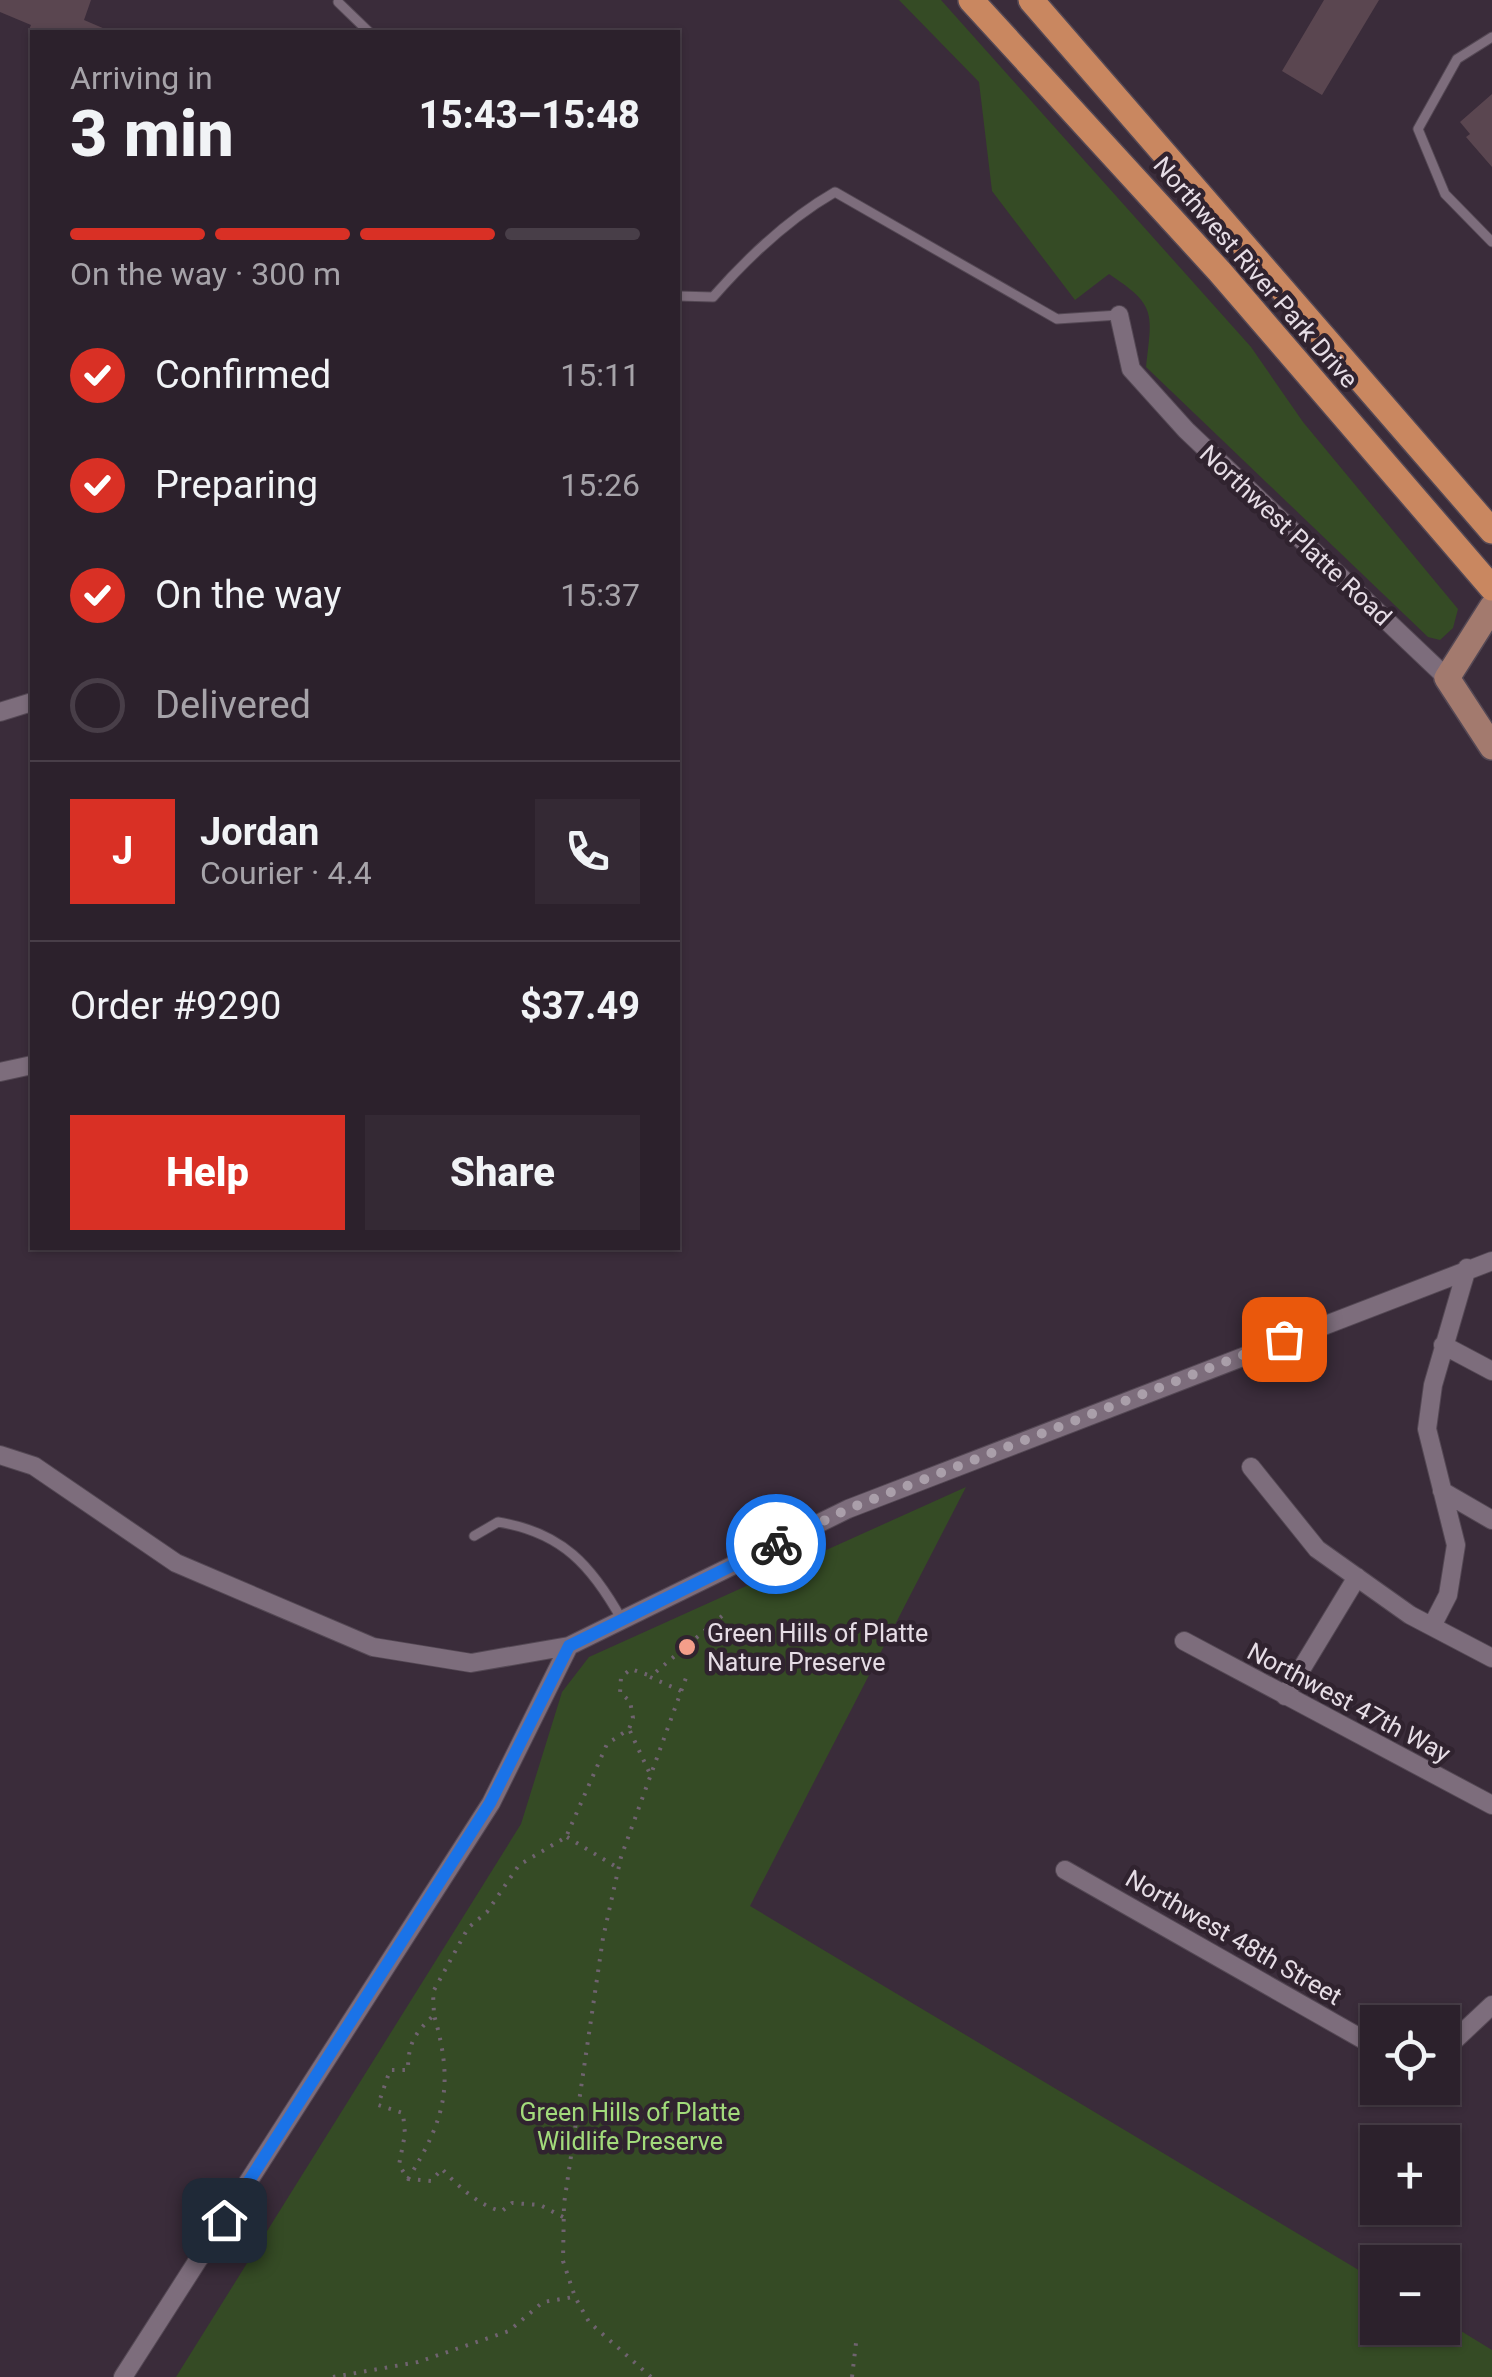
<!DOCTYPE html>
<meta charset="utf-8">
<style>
body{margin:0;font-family:Roboto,sans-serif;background:#342934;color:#f1f3f6;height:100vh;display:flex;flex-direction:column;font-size:38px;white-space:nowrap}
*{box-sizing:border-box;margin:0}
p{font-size:32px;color:#a6a3a9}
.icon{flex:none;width:55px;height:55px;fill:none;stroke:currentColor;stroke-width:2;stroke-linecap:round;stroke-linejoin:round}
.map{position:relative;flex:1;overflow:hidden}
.drawer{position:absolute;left:30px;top:30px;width:650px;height:1220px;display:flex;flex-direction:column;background:#2c212c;border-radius:0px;box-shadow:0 2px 8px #0004,0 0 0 2px #483e48}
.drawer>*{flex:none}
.fabs{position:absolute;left:1360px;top:2005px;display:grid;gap:20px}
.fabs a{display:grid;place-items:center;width:100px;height:100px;border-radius:0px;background:#2c212c;box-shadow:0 2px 8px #0004,0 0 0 2px #483e48;font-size:50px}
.pin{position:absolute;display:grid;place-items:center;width:85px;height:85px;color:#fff;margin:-42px;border-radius:20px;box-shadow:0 5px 15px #0006}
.courier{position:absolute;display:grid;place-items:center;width:100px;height:100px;margin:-50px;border:8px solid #1a73e8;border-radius:50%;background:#fff;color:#222;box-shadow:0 2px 12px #0007}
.head em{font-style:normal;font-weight:800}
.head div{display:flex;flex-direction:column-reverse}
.head{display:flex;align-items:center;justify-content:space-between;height:170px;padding:0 40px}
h1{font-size:65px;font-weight:800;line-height:75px}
.bar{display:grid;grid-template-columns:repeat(4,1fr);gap:15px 10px;align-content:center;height:120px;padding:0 40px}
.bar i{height:12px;border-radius:8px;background:#483e48}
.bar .selected{background:#d93025}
.bar p{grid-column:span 4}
.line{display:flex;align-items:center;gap:25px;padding:0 40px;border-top:2px solid #483e48}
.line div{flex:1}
.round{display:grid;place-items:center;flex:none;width:105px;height:105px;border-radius:0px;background:#342934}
ol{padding:0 40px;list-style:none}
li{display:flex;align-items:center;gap:30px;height:110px}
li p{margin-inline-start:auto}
li .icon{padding:10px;border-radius:50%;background:#d93025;color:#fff;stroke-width:4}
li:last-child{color:#a6a3a9}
li i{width:55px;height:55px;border:5px solid #483e48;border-radius:50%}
.primary-button{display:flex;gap:20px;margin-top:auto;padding:20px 40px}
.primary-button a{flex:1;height:115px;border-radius:0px;background:#d93025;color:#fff;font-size:40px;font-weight:800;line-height:115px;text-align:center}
.primary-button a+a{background:#342934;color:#f1f3f6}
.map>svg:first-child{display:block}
</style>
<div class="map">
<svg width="1492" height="2377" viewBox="0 0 1492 2377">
<rect width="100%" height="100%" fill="#3a2c3a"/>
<path fill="#354b25" d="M 899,0 L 941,0 L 1251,347 L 1303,422 L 1458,609 L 1453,628 L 1440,640 L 1428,637 L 1146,367 C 1152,312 1157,306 1109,274 L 1075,300 L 992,191 L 979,82 Z
M 966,1487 L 750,1906 L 1377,2281 L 1378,2328 L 1442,2328 L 1443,2320 L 1492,2350 L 1492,2377 L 176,2377 L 521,1824 L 562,1692 L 589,1657 Z"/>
<path fill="#5a4650" d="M 0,0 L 91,0 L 84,20 L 112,32 L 28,32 L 31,25 L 0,12 Z
M 1324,0 L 1379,0 L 1322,95 L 1282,71 Z
M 1492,94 L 1492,167 L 1466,137 L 1470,134 L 1460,122 Z"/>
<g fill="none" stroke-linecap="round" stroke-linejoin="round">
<g stroke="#544854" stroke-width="11">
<path id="lane" d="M 338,2 L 369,32
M 1492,37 L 1457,59 L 1418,129 L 1445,194 L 1492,242
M 678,296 L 713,297 C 749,256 788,219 835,192 L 1057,319 L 1119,315
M 474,1536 L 498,1522 C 562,1532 592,1566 622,1620"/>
</g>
<g stroke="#544854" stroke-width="20">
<path id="street" d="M 1119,315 L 1131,369 L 1186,430 L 1447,678
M 0,712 L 32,702
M 0,1072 L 32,1065
M 1443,1345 L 1492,1371
M 0,1455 L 34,1466 L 176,1563 L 373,1647 L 471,1663 L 569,1646 L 848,1509 L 1492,1261
M 1251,1467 L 1317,1549 L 1410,1615 L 1492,1658
M 1442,1491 L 1492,1520
M 1432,1626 L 1448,1595 L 1456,1545 L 1427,1429 L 1433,1385 L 1467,1268
M 1184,1641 L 1492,1805
M 1285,1696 L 1357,1577
M 1065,1870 L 1378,2048
M 1442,2052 L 1492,2005
M 123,2377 L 491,1803 L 569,1646"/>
</g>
<g stroke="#544854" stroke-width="28">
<path id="secondary" d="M 1492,607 L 1447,678 L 1492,747"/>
</g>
<g stroke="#544854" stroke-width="28">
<path id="primary" d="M 971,0 L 1220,272 L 1492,588
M 1031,0 L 1492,531"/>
</g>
<path stroke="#6f636f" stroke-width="4" stroke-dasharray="2.5 8" stroke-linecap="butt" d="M 681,1691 L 650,1677 L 722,1616
M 630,1731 L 651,1776
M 567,1837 L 618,1868
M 408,2179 C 446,2118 454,2084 434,2015
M 563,2217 L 540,2205 L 512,2203 L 502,2211 C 480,2207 457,2185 442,2169 L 431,2181 L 408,2179 L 399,2165 L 405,2134 L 403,2113 L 378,2105 L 390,2070 L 408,2070 C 408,2043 415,2033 434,2015 L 433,1992 L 468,1928 L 487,1912 L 519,1865 L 566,1837 L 607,1744 L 629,1729 L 633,1718 L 630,1701 L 620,1693 L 621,1677 L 631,1669 L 651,1676
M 333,2377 L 418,2362 L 509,2331 L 543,2302 L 574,2297
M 651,2377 L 589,2322 L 575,2297 L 563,2261 L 564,2204 L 603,1938 L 621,1857 L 687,1675
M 852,2377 L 856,2343"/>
<use href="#lane" stroke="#7d6d7c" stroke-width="9"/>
<use href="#street" stroke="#7d6d7c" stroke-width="18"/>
<use href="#secondary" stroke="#a37a6e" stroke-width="25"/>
<use href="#primary" stroke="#c98760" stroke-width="25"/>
</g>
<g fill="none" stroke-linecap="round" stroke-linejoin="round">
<path stroke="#aa9faa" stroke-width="10" stroke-dasharray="0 18" d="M 776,1544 L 848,1509 L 1284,1339"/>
<path stroke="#1a73e8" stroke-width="12" d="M 224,2220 L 490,1803 L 569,1646 L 776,1544"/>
</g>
<circle fill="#f49e8a" stroke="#30232f" stroke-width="4" cx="687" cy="1647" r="10"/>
<g text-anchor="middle" stroke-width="9" stroke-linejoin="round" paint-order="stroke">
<g font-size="25" fill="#e6dde6" stroke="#30232f">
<text transform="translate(1256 272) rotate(49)" y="9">Northwest River Park Drive</text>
<text transform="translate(1296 535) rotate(43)" y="9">Northwest Platte Road</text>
<text transform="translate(1349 1702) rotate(28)" y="9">Northwest 47th Way</text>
<text transform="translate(1234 1937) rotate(30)" y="9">Northwest 48th Street</text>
</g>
<g font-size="25" fill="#e6dde6" stroke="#30232f" text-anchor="start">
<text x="707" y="1642">Green Hills of Platte<tspan x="707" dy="29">Nature Preserve</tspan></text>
</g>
<g font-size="25" fill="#a2db7b" stroke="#30232f">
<text x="630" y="2121">Green Hills of Platte<tspan x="630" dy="29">Wildlife Preserve</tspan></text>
</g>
</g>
</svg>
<div class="fabs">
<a><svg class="icon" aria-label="locate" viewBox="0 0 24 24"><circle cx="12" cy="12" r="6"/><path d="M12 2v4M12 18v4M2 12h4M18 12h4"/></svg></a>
<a>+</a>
<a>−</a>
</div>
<div class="pin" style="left:1284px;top:1339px;background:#ea580c"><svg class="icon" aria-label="bag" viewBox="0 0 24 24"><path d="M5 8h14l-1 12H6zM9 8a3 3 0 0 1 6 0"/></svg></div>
<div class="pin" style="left:224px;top:2220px;background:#1f2937"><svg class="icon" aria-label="home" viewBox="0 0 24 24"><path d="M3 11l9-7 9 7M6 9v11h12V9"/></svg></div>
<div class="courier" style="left:776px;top:1544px"><svg class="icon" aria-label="bike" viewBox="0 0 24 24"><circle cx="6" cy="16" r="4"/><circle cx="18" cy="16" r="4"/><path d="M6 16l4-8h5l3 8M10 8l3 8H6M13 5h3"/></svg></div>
<section class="drawer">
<div class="head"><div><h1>3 min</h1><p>Arriving in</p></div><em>15:43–15:48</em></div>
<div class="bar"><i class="selected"></i><i class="selected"></i><i class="selected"></i><i></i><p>On the way · 300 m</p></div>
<ol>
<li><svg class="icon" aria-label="check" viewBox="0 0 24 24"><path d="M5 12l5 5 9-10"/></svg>Confirmed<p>15:11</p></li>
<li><svg class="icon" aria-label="check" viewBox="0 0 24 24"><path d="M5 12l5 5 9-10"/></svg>Preparing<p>15:26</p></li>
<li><svg class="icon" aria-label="check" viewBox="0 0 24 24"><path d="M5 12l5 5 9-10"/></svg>On the way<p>15:37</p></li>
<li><i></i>Delivered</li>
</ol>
<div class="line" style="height:180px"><b class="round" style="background:#d93025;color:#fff">J</b><div><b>Jordan</b><p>Courier · 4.4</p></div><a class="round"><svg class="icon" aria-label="phone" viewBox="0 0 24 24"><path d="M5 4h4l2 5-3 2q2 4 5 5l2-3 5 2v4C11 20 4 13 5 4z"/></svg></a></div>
<div class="line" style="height:130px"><div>Order #9290</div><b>$37.49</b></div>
<div class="primary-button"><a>Help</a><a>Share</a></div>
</section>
</div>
